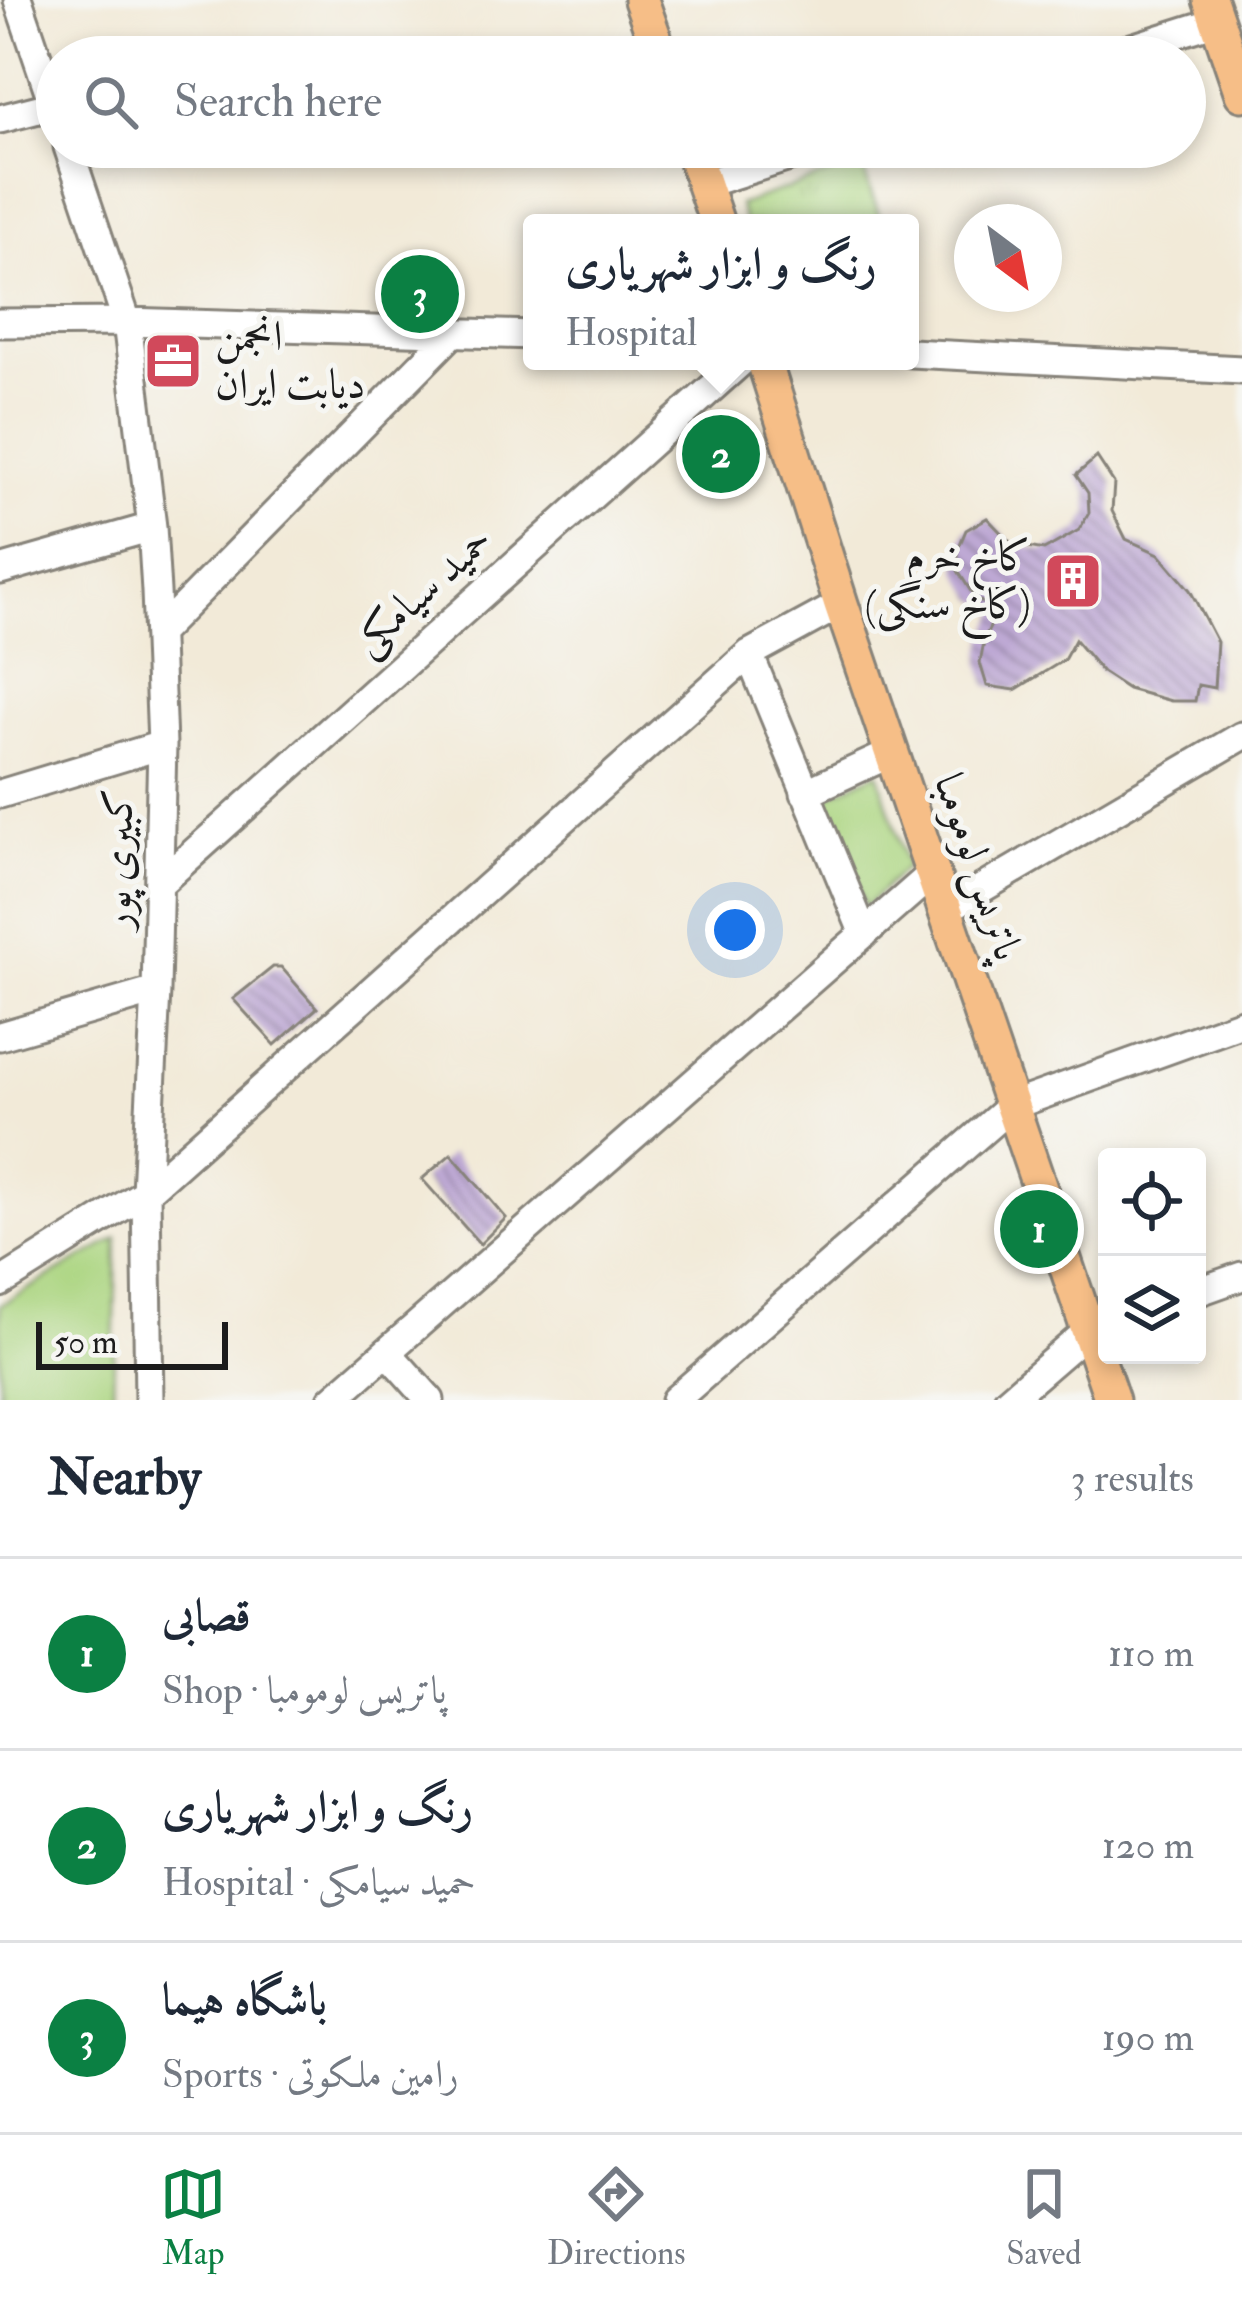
<!DOCTYPE html>
<meta charset="utf-8">
<style>
:root{--surface:#fff;--page:#f2f2f3;--text:#1f2937;--muted:#747a83;--line:#e0e1e3;--accent:#0b8043}
body{margin:0;font-family:"IM FELL Double Pica",Amiri,serif;background:var(--page);color:var(--text)}
.controls{position:absolute;right:36px;bottom:36px;display:grid;overflow:hidden;border-radius:12px;box-shadow:0 6px 18px #0003}
.controls button{width:108px;height:108px;display:grid;place-items:center;padding:0;border:0;border-bottom:3px solid var(--line);background:var(--surface);color:var(--text);font:60px sans-serif}
.compass{position:absolute;left:954px;top:204px;width:108px;height:108px;border-radius:50%;background:var(--surface);box-shadow:0 6px 18px #0003;rotate:148deg}
.scale{position:absolute;left:36px;bottom:30px;width:192px;box-sizing:border-box;padding-left:12px;border:6px solid #1c1c1c;border-top:0;font-size:33px;line-height:42px;white-space:nowrap;color:#1c1c1c;-webkit-text-stroke:9px #f6f6f2;paint-order:stroke}
.you{position:absolute;left:735px;top:930px;width:42px;height:42px;margin:-30px;border:9px solid #fff;border-radius:50%;background:#1a73e8;box-shadow:0 0 0 18px #1a73e833}
.badge{display:grid;place-items:center;width:78px;height:78px;border-radius:50%;background:var(--accent);color:#fff;font-size:39px;font-weight:700}
.pin{position:absolute;translate:-50% -50%;border:6px solid #fff;box-shadow:0 3px 12px #0006}
.popup{position:absolute;left:523px;top:214px;width:396px;height:156px;box-sizing:border-box;display:grid;place-content:center;border-radius:12px;background:var(--surface);filter:drop-shadow(0 3px 9px #0005);font-size:39px;white-space:nowrap;color:var(--muted)}
.popup b{font-size:45px;color:var(--text)}
.popup::after{content:'';position:absolute;left:50%;top:100%;margin-left:-24px;border:24px solid transparent;border-top-color:var(--surface)}
.list{margin:0;padding:0;list-style:none}
h2{display:flex;justify-content:space-between;align-items:center;height:156px;margin:0;padding:0 48px;font-size:51px}
h2 small{font-size:39px;font-weight:400;color:var(--muted)}
.list li{display:grid;grid-template-columns:78px 1fr auto;gap:36px;align-items:center;box-sizing:border-box;height:192px;padding:0 48px;border-top:3px solid var(--line)}
.list b{display:block;font-size:45px;white-space:nowrap}
.list p{margin:0;font-size:39px;white-space:nowrap;color:var(--muted)}
.list em{font-size:39px;font-style:normal;color:var(--muted)}
.icon{flex:none;width:66px;height:66px;fill:none;stroke:currentColor;stroke-width:2;stroke-linecap:round;stroke-linejoin:round}
.map{position:relative;flex:none;width:1242px;height:1400px;overflow:hidden}
.search{position:absolute;background:var(--surface);box-shadow:0 6px 18px #0003;left:36px;right:36px;top:36px;height:132px;display:flex;align-items:center;gap:30px;box-sizing:border-box;padding:0 42px;border-radius:66px;color:var(--muted);font-size:45px}
.sheet{height:732px;background:var(--surface)}
nav{display:flex;justify-content:space-around;align-items:center;box-sizing:border-box;height:168px;border-top:3px solid var(--line);background:var(--surface);font-size:33px;color:var(--muted)}
nav a{display:grid;justify-items:center;gap:6px}
nav .on{color:var(--accent)}
.map>svg:first-child{display:block}
.green{fill:#acd581;stroke:#64784e;stroke-width:3}
.park{fill:url(#park-tufts);stroke:#64784e;stroke-width:3}
.building{fill:url(#building-back-hatch)}
.lines{fill:none;stroke-linecap:round;stroke-linejoin:round}
.minor-casing{stroke:#87837a;stroke-width:33}
.major-casing{stroke:#87837a;stroke-width:39}
.minor{stroke:#fff;stroke-width:27}
.major{stroke:#f6be87;stroke-width:33}
.labels{text-anchor:middle;dominant-baseline:central;stroke-width:10;stroke-linejoin:round;paint-order:stroke}
.poi-label{font-size:42px;fill:#1c1c1c;stroke:#f6f6f2;text-anchor:start}
.street-label{font-size:42px;fill:#1c1c1c;stroke:#f6f6f2}
</style>
<div class="map">
<svg width="1242" height="1400" viewBox="0 0 1242 1400">
<defs>
<pattern id="park-tufts" width="24" height="20" patternUnits="userSpaceOnUse" patternTransform="scale(3)"><rect width="24" height="20" fill="#acd581"/><path d="M3 7l-1-3M5 7V3M7 7l1-3M15 17l-1-3M17 17v-4M19 17l1-3" fill="none" stroke="#93b66f"/></pattern>
<pattern id="building-back-hatch" width="6" height="6" patternUnits="userSpaceOnUse" patternTransform="scale(3)"><rect width="6" height="6" fill="#bea9d4"/><path d="M-1 5l2 2M0 0l6 6M5-1l2 2" fill="none" stroke="#9a89ab"/></pattern>
</defs>
<rect width="100%" height="100%" fill="#f6f6f2"/>
<filter id="ink" filterUnits="userSpaceOnUse"><feTurbulence type="fractalNoise" baseFrequency=".00833" numOctaves="2"/><feDisplacementMap in="SourceGraphic" scale="24" xChannelSelector="R" yChannelSelector="G"/><feConvolveMatrix kernelMatrix="1 2 1 2 8 2 1 2 1" color-interpolation-filters="sRGB"/></filter>
<filter id="wash" filterUnits="userSpaceOnUse"><feTurbulence type="fractalNoise" baseFrequency=".004" numOctaves="4" result="noise"/><feDisplacementMap in="SourceGraphic" scale="48" xChannelSelector="R" yChannelSelector="G"/><feGaussianBlur stdDeviation="2.7" result="paint"/><feColorMatrix in="noise" values="0 0 0 0 0 0 0 0 0 0 0 0 0 0 0 0 0 1.4 0 .05"/><feComposite in="paint" operator="in"/></filter>
<g filter="url(#wash)">
<rect width="100%" height="100%" fill="#f2ead8"/>
<!-- green -->
<path class="green" d="M878,772L907,866L865,907L825,798Z
M117,1238L113,1400H0V1305Z"/>
<!-- park -->
<path class="park" d="M861,163L882,223H745L739,205Z"/>
<g id="blocks">
<!-- building -->
<path class="building" d="M710,147H768L770,154L719,171Z
M1097,457L1114,483L1112,511L1126,539L1159,554L1190,590L1217,642L1214,688L1198,685L1195,701H1171L1128,689L1102,672L1075,640L1064,660L1015,690L987,686L980,663L985,637L998,611L975,598L958,571V549L966,530L987,518L1012,544L1044,550L1079,530L1089,513L1088,493L1076,475Z
M273,967H281L317,1008L275,1045L233,999Z
M451,1154L506,1218L480,1244L422,1179Z"/>
</g>
</g>
<g filter="url(#ink)">
<use href="#blocks" fill-opacity="0" stroke="#87837a" stroke-width="3"/>
<g class="lines">
<defs>
<path id="minor" d="M18,0L57,115
M1103,57L1217,21
M0,119L54,105
M68,147L127,322L152,527L156,591L162,745L156,991L146,1192L149,1400
M704,184L821,147
M0,323L127,322L532,335
M910,353L1242,370
M0,570L152,527
M159,632L455,331
M749,654L864,934
M805,793L892,753
M0,794L162,745
M160,883L742,361
M945,910L1242,736
M0,1036L156,991
M0,1283L146,1192L749,654L841,604
M1197,1292L1242,1276
M387,1352L430,1400
M332,1400L932,874
M675,1400L1011,1106L1242,1023
M1008,1400L1088,1331L1107,1324"/>
<path id="major" d="M641,0L661,57
M1210,0L1242,94
M691,147L717,223
M764,361L841,604L1112,1400"/>
</defs>
<!-- minor casing -->
<use href="#minor" class="minor-casing"/>
<!-- major casing -->
<use href="#major" class="major-casing"/>
<!-- minor -->
<use href="#minor" class="minor"/>
<!-- major -->
<use href="#major" class="major"/>
</g>
</g>
<!-- icons -->
<defs>
<symbol id="office-square" viewBox="-11 -11 22 22"><rect x="-9" y="-9" width="18" height="18" rx="4" fill="#d1495b" stroke="#f6f6f2"/><path d="M-6-3h4V-5.5h4V-3h4V5H-6ZM-1-4.5V-3h2v-1.5ZM-6 0V1H6V0Z" fill="#fff"/></symbol>
<symbol id="building-square" viewBox="-11 -11 22 22"><rect x="-9" y="-9" width="18" height="18" rx="4" fill="#d1495b" stroke="#f6f6f2"/><path d="M-4-6H4V6H1V3H-1V6H-4ZM-2.5-4.3h1.7v1.8h-1.7ZM.8-4.3h1.7v1.8H.8ZM-2.5-1h1.7V.8h-1.7ZM.8-1h1.7V.8H.8Z" fill="#fff"/></symbol>
</defs>
<g fill-rule="evenodd">
<use href="#office-square" x="140" y="328" width="66" height="66"/>
<use href="#building-square" x="1040" y="548" width="66" height="66"/>
</g>
<g class="labels">
<!-- poi labels -->
<g class="poi-label">
<text x="215" y="337">انجمن<tspan x="215" dy="48">دیابت ایران</tspan></text>
<text x="1031" y="557" text-anchor="end">کاخ خرم<tspan x="1031" dy="48">(کاخ سنگی)</tspan></text>
</g>
<!-- street labels -->
<g class="street-label">
<text transform="translate(423 591) rotate(-42)">حمید سیامکی</text>
<text transform="translate(118 859) rotate(-89)">کبیری پور</text>
<text transform="translate(978 867) rotate(71)">پاتریس لومومبا</text>
</g>
</g>
</svg>
<div class="controls">
<button><svg class="icon" aria-label="locate" viewBox="0 0 24 24"><circle cx="12" cy="12" r="6"/><path d="M12 2v4M12 18v4M2 12h4M18 12h4"/></svg></button>
<button><svg class="icon" aria-label="layers" viewBox="0 0 24 24"><path d="M12 4l9 5-9 5-9-5zM3 14l9 5 9-5"/></svg></button>
</div>
<svg class="compass" viewBox="-18 -18 36 36"><path d="M0-13l5 13h-10z" fill="#e53935"/><path d="M0 13l5-13h-10z" fill="#747a83"/></svg>
<div class="scale">50 m</div>
<div class="you"></div>
<div class="pin badge" style="left:1039px;top:1229px">1</div>
<div class="pin badge" style="left:721px;top:454px">2</div>
<div class="popup"><b>رنگ و ابزار شهریاری</b>Hospital</div>
<div class="pin badge" style="left:420px;top:294px">3</div>
<div class="search"><svg class="icon" aria-label="search" viewBox="0 0 24 24"><circle cx="10" cy="10" r="6"/><path d="M15 15l6 6"/></svg>Search here</div>
</div>
<section class="sheet">
<h2>Nearby<small>3 results</small></h2>
<ul class="list">
<li><span class="badge">1</span><div><b>قصابی</b><p>Shop · پاتریس لومومبا</p></div><em>110 m</em></li>
<li><span class="badge">2</span><div><b>رنگ و ابزار شهریاری</b><p>Hospital · حمید سیامکی</p></div><em>120 m</em></li>
<li><span class="badge">3</span><div><b>باشگاه هیما</b><p>Sports · رامین ملکوتی</p></div><em>190 m</em></li>
</ul>
</section>
<nav>
<a class="on"><svg class="icon" aria-label="map" viewBox="0 0 24 24"><path d="M3 6l6-2 6 2 6-2v14l-6 2-6-2-6 2zM9 4v14M15 6v14"/></svg>Map</a>
<a><svg class="icon" aria-label="directions" viewBox="0 0 24 24"><path d="M12 3l9 9-9 9-9-9zM9 14v-3h6M13 9l2 2-2 2"/></svg>Directions</a>
<a><svg class="icon" aria-label="saved" viewBox="0 0 24 24"><path d="M7 4h10v16l-5-4-5 4z"/></svg>Saved</a>
</nav>
